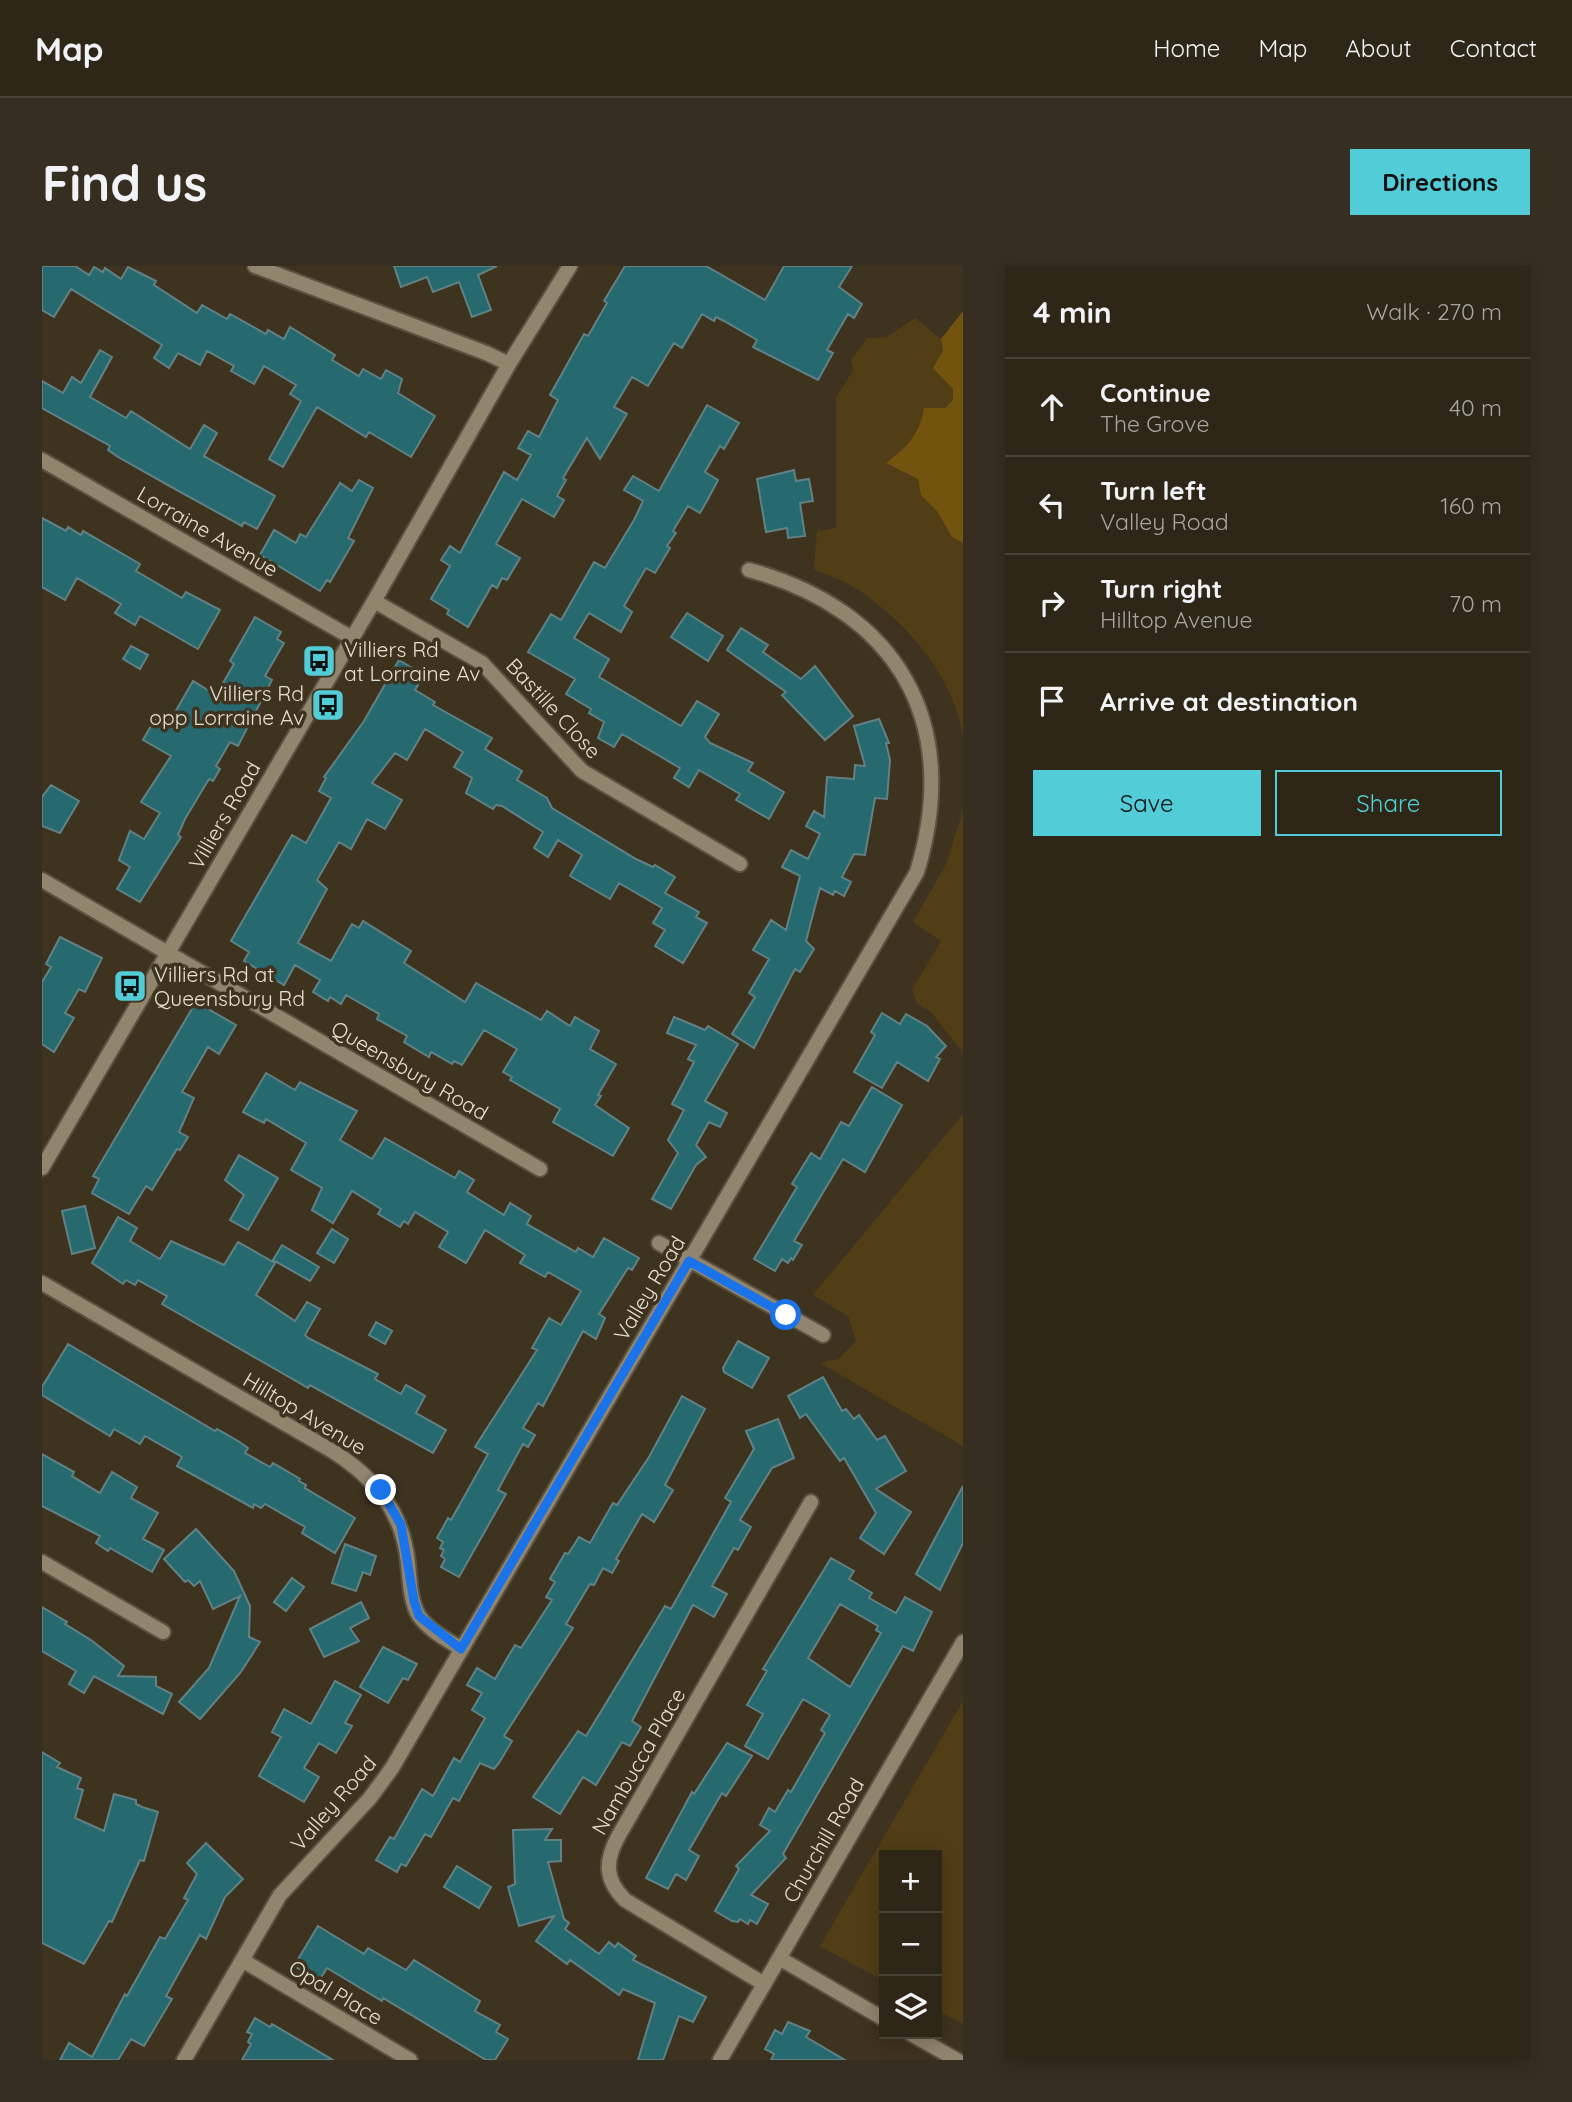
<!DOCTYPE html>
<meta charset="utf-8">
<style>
:root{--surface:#2e2617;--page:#362e20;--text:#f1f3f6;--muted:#a7a5a1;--line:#494336;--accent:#52ccd6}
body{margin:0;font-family:Quicksand,sans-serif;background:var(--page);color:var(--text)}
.controls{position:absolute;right:21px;bottom:21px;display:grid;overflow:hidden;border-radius:0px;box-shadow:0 4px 18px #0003}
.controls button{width:63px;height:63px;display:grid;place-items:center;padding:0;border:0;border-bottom:2px solid var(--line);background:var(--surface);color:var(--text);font:35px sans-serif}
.stop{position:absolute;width:21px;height:21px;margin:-16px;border:5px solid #1a73e8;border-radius:50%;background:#fff}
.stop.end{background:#1a73e8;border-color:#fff;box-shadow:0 2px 7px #0008}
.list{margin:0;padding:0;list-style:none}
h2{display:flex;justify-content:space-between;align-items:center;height:91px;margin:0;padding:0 28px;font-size:30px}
h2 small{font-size:23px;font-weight:400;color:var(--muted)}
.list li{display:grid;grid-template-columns:46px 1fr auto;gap:21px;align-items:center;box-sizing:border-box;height:98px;padding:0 28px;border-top:2px solid var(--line)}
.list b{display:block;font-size:26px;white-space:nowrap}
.list p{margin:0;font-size:23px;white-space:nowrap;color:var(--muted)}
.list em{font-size:23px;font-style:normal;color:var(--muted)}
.actions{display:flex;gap:14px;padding:21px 28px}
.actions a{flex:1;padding:16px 0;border:2px solid var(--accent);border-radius:0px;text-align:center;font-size:24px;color:var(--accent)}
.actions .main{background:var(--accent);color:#111}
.icon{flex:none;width:38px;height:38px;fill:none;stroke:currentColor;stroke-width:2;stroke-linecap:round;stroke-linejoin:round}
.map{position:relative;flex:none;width:921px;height:1794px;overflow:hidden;border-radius:0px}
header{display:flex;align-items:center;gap:42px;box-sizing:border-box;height:98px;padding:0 35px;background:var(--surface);border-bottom:2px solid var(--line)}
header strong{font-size:33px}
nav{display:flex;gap:38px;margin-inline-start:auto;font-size:24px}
.intro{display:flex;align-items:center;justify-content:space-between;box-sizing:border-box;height:168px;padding:0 42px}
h1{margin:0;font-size:49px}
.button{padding:18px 32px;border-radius:0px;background:var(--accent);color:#111;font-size:24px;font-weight:700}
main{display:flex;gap:42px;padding:0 42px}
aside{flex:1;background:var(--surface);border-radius:0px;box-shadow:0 4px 18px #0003}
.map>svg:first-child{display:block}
.green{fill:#513e16}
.water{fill:#73540f}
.building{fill:#266a6f;stroke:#618184;stroke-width:2;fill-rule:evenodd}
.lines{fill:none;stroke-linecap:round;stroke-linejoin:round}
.street-casing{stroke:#5b5140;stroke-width:18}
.street{stroke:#92856e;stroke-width:14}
.route{stroke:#1a73e8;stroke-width:9}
.labels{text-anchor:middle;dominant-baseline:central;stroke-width:7;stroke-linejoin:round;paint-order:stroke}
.street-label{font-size:21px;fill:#e5dfd2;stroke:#3e331f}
.poi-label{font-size:21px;fill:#e5dfd2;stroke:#3e331f;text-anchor:start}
</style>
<header>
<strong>Map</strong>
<nav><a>Home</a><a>Map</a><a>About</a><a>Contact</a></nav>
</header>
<div class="intro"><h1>Find us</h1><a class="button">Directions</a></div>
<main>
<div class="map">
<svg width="921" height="1794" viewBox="0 0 921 1794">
<rect width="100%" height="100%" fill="#3e331f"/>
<!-- green -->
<path class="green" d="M873,52L899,73L901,85L892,102L911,123V134L861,184L876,213L879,229L895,245L910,271L921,277V472C913,410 863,354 812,321C800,314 785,309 772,303L775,265L794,262V132L811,104L809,94L825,72L845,71Z
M921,545V787L889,746L875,738L870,724L899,675L871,656L904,598Z
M921,848V1180L778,1097L797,1093L814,1075L806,1050L771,1029Z
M921,1435V1758L895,1744V1589H842V1715L778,1680Z"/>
<!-- water -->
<path class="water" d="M921,45V277L910,271L895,245L879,229L876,213L844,197C865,181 878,168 882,142H903L911,134V123L891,102L901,85L899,73Z"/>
<!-- building -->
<path class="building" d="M0,0H33L47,9L52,1L61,6L63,2L79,13L86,1L114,15L112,19L155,47L160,39L185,53L188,48L224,68L226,64L242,73L248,61L293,89L290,94L317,110L321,103L339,113L344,104L360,113L356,127L393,150L369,191L327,166L324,171L275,141L241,201L227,193L259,135L248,128L254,119L222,100L212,118L189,105L192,100L165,85L158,99L136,87L127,102L112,92L120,79L29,23L12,51L0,44Z
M352,0H455L436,9L449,44L430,51L417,16L391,26L385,11L359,21Z
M583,0H664L723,34L742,0H810L797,21L820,38L812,52L806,48L785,84L791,87L776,114L711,81L715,74L682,55L674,51L672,55L660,48L640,82L632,77L606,120L590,111L572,141L585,148L558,193L545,172L521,212L524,214L515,230L522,234L512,251L480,233L454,278L478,292L465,314L460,312L455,322L450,319L426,361L405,348L407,344L389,333L408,300L399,294L408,280L418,287L462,206L475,214L489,189L476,182L486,165L497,171L516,134L508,129L542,68L546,70L565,37L562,35Z
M58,84L70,91L48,131L84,152L89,145L148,183L162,159L175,167L162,190L233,230L215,263L202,256L200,260L133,223L76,191L66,184L68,180L0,142V115L21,127L30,111L39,117Z
M665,139L697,157L682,183L678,180L663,206L676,214L666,233L658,247L646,240L631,265L634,267L625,280L628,282L613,307L604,302L582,340L590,346L579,366L547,347L532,372L567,393L557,411L639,460L655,435L677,448L663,471L668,477L711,497L706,505L742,526L727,553L694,534L698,528L657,504L647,521L632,512L638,502L580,468L572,481L556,472L562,456L547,447L549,443L524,428L533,413L486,386L509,348L519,354L552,296L563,302L592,254L601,235L582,224L591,210L617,225Z
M752,204L754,215L767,213L771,235L758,237L763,270L746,272L745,262L724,266L715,213Z
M317,214L331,222L306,272L312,275L288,316L285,314L278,325L218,289L232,264L254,277L258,268L264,271L298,217L310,225Z
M0,252L24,265L26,261L39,269L41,265L98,298L94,305L140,332L144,326L178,344L156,383L98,350L93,359L73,347L79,338L35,312L23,334L0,321Z
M645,347L681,370L666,395L629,371Z
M213,351L239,366L235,373L242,377L223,410L230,414L196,480L188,476L174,500L178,503L171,515L167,513L143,553L136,569L139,571L98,636L75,623L88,601L77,594L88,565L102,573L118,547L99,536L129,490L101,474L116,448L128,455L151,415L174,429L192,398L188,395Z
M699,362L726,379L721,386L759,413L773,400L811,450L783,474L740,429L744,426L685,384Z
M89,380L106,389L98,403L81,393Z
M357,394L382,409L373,424L393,436L391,439L450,472L443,483L480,505L475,514L505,532L510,542L594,593L611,601L613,599L633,611L623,627L657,646L654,651L665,657L641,697L613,680L623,664L611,657L620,642L577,617L568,633L528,610L540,589L516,574L506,591L492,582L501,566L460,540L454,539L451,543L424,527L430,512L412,501L421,486L383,463L365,494L353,487L330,517L360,534L343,563L325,553L309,583L297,576L275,614L285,623L256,677L289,695L310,658L317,662L321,655L369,685L362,697L423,736L434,717L499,754L505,745L528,760L533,751L557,765L548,783L574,798L556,829L559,830L553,839L587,862L571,890L511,856L518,843L468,814L470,811L461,806L475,783L442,764L420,799L412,795L410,798L389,786L387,791L362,776L365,770L335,753L337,748L304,729L299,738L288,731L286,735L271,726L278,714L253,699L242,719L202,695L207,686L189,675L250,569L264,577L289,532L277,525L284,512L282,511L322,455Z
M837,453L847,477H844L848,494L845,533L833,532L823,589L812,588L800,611L809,616L802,630L793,625L791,629L778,622L764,675L772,683L758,706L753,703L712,782L690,768L713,731L707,727L727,693L711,684L729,654L744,664L758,610L740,601L749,584L766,593L778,568L764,560L772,545L782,551L785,511L812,513L813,499L823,500L812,460Z
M9,519L37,535L18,567L0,560V531Z
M18,671L60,692L43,726L37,723L23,747L32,752L12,786L0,778V716L9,701L4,698Z
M154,736L194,759L177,788L166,781L140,826L152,832L137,866L146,871L138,884L135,883L110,924L104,920L87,948L50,927L57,913L51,910Z
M840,747L858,758L864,748L885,760L904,780L894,791L898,793L886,815L855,796L840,822L812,806L833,769L829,766Z
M632,751L663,764L666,760L696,778L663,835L685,847L678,861L667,856L654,879L664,891L654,899L629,943L610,933L636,887L626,874L642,844L630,838L652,796L646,793L654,779L625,767Z
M224,807L253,824L258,816L315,845L298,874L330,893L343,872L413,912L417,905L432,914L425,926L462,949L468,937L489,950L485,958L534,986L536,982L551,991L562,972L597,992L590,1004L586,1002L557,1048L563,1052L554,1073L541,1065L501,1140L496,1137L481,1162L493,1169L486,1181L481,1178L456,1224L464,1228L417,1311L399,1301L403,1293L399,1290L402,1284L398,1282L401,1276L395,1272L406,1252L409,1254L446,1188L433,1181L495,1084L490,1082L507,1052L519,1059L539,1025L506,1006L503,1011L478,997L483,989L443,964L424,997L397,981L406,966L373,946L366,958L362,955L358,961L336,948L339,943L310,925L291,957L270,944L280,922L249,904L264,877L224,853L222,857L201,846Z
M830,821L860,839L823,906L801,893L752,975L760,979L751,994L749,992L746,997L740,993L733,1005L712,993L755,921L750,918L769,887L778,893L799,856L807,860Z
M197,889L236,912L206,964L188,954L202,929L183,914Z
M43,940L53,982L30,988L20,945Z
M76,951L95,962L88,975L118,993L129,975L182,999L196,976L233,997L214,1029L253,1055L265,1036L278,1043L263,1069L266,1072L336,1108L333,1113L359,1128L364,1119L383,1130L374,1147L404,1164L391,1187L268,1119L266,1122L120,1038L125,1030L96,1014L93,1019L84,1014L81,1018L50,997Z
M290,963L306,973L292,997L275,987Z
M240,979L277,1001L268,1015L231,994Z
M334,1056L350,1065L343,1078L327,1069Z
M696,1075L727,1092L710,1122L682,1106L681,1102Z
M26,1078L173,1165L175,1163L196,1175L206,1182L203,1187L228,1201L231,1197L258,1213L257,1215L264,1219L263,1222L313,1252L293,1287L260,1267L263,1261L223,1238L219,1242L212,1238L211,1242L135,1200L140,1191L103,1170L98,1178L72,1163L68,1170L0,1129V1121Z
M781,1111L800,1145L804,1143L812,1153L817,1149L835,1174L843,1170L864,1205L834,1223L869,1246L842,1288L818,1272L834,1247L802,1192L798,1195L764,1148L758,1152L746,1130Z
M640,1130L663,1143L623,1219L631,1224L612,1256L600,1248L574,1293L577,1295L570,1307L561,1302L552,1319L548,1318L524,1358L531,1362L462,1470L470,1475L457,1497L452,1503L438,1497L417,1535L411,1532L389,1571L383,1568L364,1600L359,1598L355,1606L334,1594L348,1571L352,1573L380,1523L391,1530L412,1492L418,1496L443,1452L430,1444L440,1427L425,1419L435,1402L453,1413L473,1379L479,1382L510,1334L504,1331L513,1316L508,1313L523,1287L526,1288L537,1271L548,1277L571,1237L575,1239L607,1191Z
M736,1153L752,1192L730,1202L698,1254L709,1261L696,1284L692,1282L670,1320L685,1328L672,1351L651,1339L590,1455L599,1461L588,1480L580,1476L554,1519L541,1511L518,1548L491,1531L536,1465L544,1470L623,1340L629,1343L689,1236L683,1232L712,1183L704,1165Z
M0,1188L32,1206L30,1210L58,1227L70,1206L95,1221L89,1232L116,1247L101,1273L122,1284L110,1306L68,1282L66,1285L54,1277L58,1270L0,1240Z
M921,1220V1277L898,1324L874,1308Z
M154,1263L192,1305L208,1340L207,1371L218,1376L199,1406L158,1453L137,1436L167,1402L198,1330L171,1343L158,1315L152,1320L146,1314L143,1316L122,1293Z
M303,1278L334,1290L328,1309L321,1306L314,1325L290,1317Z
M789,1292L812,1305L807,1313L830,1327L827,1332L854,1347L863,1331L890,1346L871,1385L861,1380L741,1588L744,1592L709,1629L726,1638L715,1658L708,1654L706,1658L698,1653L696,1656L690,1655L673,1645L697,1603L694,1600L728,1565L718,1559L727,1542L733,1546L746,1524L749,1526L783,1467L779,1464L788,1449L761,1433L726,1493L703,1480L721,1448L705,1439L725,1405L721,1403ZM798,1338L836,1360L834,1364L839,1367L808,1421L766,1392Z
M250,1312L262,1321L244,1345L232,1336Z
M319,1336L327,1352L308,1362L317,1375L282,1391L268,1363Z
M0,1341L25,1356L23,1358L49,1374L82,1400L76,1410L114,1411V1420L130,1428L121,1448L52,1410L42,1427L27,1418L34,1405L0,1385Z
M341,1381L375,1398L366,1414L361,1412L346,1437L318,1421Z
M293,1415L319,1429L303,1457L310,1460L294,1487L277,1477L262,1502L277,1511L262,1536L217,1510L239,1471L230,1466L242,1443L269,1458Z
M685,1477L710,1490L684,1530L680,1527L647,1584L657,1590L644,1614L634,1608L626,1623L604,1612L650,1526L652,1528Z
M0,1486L18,1497L15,1501L39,1512L35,1522L41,1524L33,1552L62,1565L72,1528L94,1534V1538L100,1541L116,1546L102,1595L98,1594L70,1656L67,1655L42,1698L0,1677Z
M510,1563L503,1574H519V1595L506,1596L522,1653L527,1657L523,1663L557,1688L567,1676L573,1681L576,1677L594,1690L591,1694L664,1731L651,1756L637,1750L621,1794H596L613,1737L581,1723L577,1729L528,1694L525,1698L494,1675L512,1650L477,1660L466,1621L473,1618L471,1564Z
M164,1577L201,1613L183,1631L164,1673L158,1669L124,1730L130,1733L102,1780L89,1773L76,1794H18L27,1777L50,1791L83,1728L85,1730L118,1671L123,1673L146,1634L142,1632L155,1608L145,1597Z
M415,1600L449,1621L437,1642L402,1621Z
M276,1660L322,1688L326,1682L364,1704L372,1694L438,1735L433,1745L458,1759L454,1766L466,1773L453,1794H444L341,1732L340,1735L285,1702L277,1715L252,1700Z
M213,1752L228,1761L230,1758L291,1794H200L209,1778L206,1776L210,1768L205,1766Z
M746,1756L768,1765L764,1771L803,1794H729L732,1788L723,1783L733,1764L740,1768Z"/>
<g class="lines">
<defs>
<path id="street" d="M213,0L444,87L467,98
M0,194L310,372
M332,335L440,397L540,505L698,598
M0,614L498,903
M0,902L332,335L467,98L528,0
M617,977L781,1069
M0,1017L292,1186C334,1213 361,1247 366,1297C368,1315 368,1335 377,1350C387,1364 405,1374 420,1383
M0,1296L121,1366
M737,1692L842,1753
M200,1694L368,1794
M722,1718L583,1634C562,1613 563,1594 577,1569L769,1236
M869,1768L915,1794
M142,1794L238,1629L328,1532L350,1502L875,606C921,455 854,344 707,304
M678,1794L921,1376"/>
</defs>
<!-- street casing -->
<use href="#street" class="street-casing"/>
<!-- street -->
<use href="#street" class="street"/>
</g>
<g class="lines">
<!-- route -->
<path class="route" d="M339,1224L359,1259L372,1335L377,1350L419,1383L647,995L744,1049"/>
</g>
<!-- icons -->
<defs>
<symbol id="bus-square" viewBox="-11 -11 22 22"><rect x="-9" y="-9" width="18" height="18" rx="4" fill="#52ccd6" stroke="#3e331f"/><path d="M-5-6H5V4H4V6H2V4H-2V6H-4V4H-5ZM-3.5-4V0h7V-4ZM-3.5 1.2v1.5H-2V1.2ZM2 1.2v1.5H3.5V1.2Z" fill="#111"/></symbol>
</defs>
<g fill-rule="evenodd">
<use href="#bus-square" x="258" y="376" width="38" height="38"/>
<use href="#bus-square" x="267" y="420" width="38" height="38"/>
<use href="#bus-square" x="69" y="701" width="38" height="38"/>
</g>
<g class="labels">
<!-- street labels -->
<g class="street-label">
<text transform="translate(166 265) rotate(30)">Lorraine Avenue</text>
<text transform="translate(512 442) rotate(47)">Bastille Close</text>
<text transform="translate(182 549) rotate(-60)">Villiers Road</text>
<text transform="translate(368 804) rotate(30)">Queensbury Road</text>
<text transform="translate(607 1022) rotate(-59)">Valley Road</text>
<text transform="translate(263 1147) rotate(31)">Hilltop Avenue</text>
<text transform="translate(596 1495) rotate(-60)">Nambucca Place</text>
<text transform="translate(291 1537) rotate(-49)">Valley Road</text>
<text transform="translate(781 1574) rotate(-60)">Churchill Road</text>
<text transform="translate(294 1726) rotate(31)">Opal Place</text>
</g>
<!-- poi labels -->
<g class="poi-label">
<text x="302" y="383">Villiers Rd<tspan x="302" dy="24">at Lorraine Av</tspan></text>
<text x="262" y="427" text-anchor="end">Villiers Rd<tspan x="262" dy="24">opp Lorraine Av</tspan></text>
<text x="112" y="708">Villiers Rd at<tspan x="112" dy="24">Queensbury Rd</tspan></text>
</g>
</g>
</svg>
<div class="controls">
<button>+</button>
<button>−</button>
<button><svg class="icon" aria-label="layers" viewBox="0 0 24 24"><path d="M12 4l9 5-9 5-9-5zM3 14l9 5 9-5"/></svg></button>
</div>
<div class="stop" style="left:744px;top:1049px"></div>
<div class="stop end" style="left:339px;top:1224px"></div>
</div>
<aside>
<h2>4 min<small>Walk · 270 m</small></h2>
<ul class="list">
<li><svg class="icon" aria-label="ahead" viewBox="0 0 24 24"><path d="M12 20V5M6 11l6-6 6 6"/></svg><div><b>Continue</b><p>The Grove</p></div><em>40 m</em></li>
<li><svg class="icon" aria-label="left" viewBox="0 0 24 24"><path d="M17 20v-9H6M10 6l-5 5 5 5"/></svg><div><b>Turn left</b><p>Valley Road</p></div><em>160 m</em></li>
<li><svg class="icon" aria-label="right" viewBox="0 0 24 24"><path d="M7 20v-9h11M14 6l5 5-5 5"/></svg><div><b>Turn right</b><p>Hilltop Avenue</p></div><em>70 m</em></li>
<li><svg class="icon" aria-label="arrive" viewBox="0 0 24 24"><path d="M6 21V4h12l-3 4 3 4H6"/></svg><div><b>Arrive at destination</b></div></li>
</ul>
<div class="actions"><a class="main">Save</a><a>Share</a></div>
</aside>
</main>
